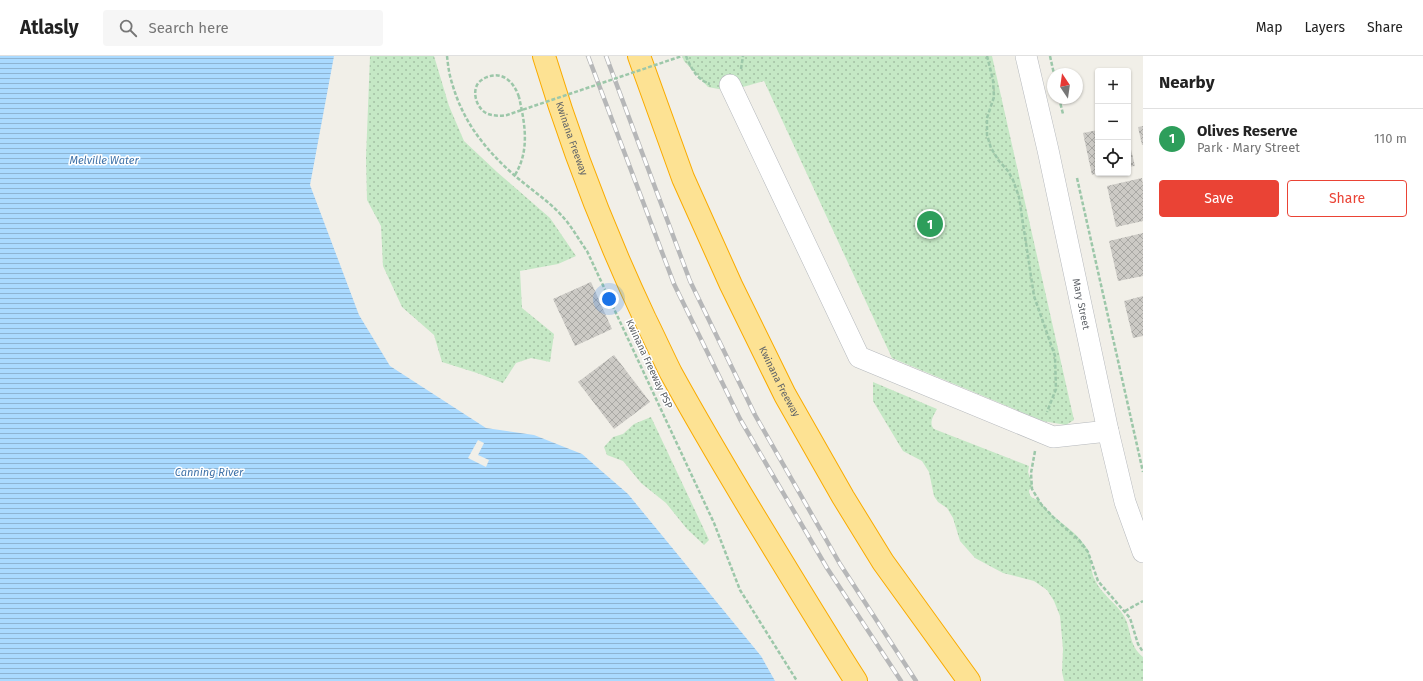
<!DOCTYPE html>
<meta charset="utf-8">
<style>
:root{--surface:#fff;--page:#f6f6f6;--text:#222;--muted:#767676;--line:#e0e0e0;--accent:#ea4335}
body{margin:0;font-family:"Fira Sans",sans-serif;background:var(--page);color:var(--text)}
.controls{position:absolute;right:12px;top:12px;display:grid;overflow:hidden;border-radius:4px;box-shadow:0 1px 3px #0004}
.controls button{width:36px;height:36px;display:grid;place-items:center;padding:0;border:0;border-bottom:1px solid var(--line);background:var(--surface);color:var(--text);font:20px sans-serif}
.compass{position:absolute;left:1047px;top:12px;width:36px;height:36px;border-radius:50%;background:var(--surface);box-shadow:0 1px 3px #0004;rotate:347deg}
.you{position:absolute;left:609px;top:243px;width:14px;height:14px;margin:-10px;border:3px solid #fff;border-radius:50%;background:#1a73e8;box-shadow:0 0 0 6px #1a73e833}
.badge{display:grid;place-items:center;width:26px;height:26px;border-radius:50%;background:var(--accent);color:#fff;font-size:13px;font-weight:700}
.pin{position:absolute;translate:-50% -50%;border:2px solid #fff;box-shadow:0 1px 4px #0006}
.list{margin:0;padding:0;list-style:none}
h2{display:flex;justify-content:space-between;align-items:center;height:52px;margin:0;padding:0 16px;font-size:17px}
h2 small{font-size:13px;font-weight:400;color:var(--muted)}
.list li{display:grid;grid-template-columns:26px 1fr auto;gap:12px;align-items:center;box-sizing:border-box;height:60px;padding:0 16px;border-top:1px solid var(--line)}
.list b{display:block;font-size:15px;white-space:nowrap}
.list p{margin:0;font-size:13px;white-space:nowrap;color:var(--muted)}
.list em{font-size:13px;font-style:normal;color:var(--muted)}
.actions{display:flex;gap:8px;padding:12px 16px}
.actions a{flex:1;padding:9px 0;border:1px solid var(--accent);border-radius:4px;text-align:center;font-size:14px;color:var(--accent)}
.actions .main{background:var(--accent);color:#fff}
.icon{flex:none;width:22px;height:22px;fill:none;stroke:currentColor;stroke-width:2;stroke-linecap:round;stroke-linejoin:round}
.map{position:relative;flex:none;width:1143px;height:625px;overflow:hidden}
header{display:flex;align-items:center;gap:24px;box-sizing:border-box;height:56px;padding:0 20px;background:var(--surface);border-bottom:1px solid var(--line)}
header strong{font-size:19px}
nav{display:flex;gap:22px;margin-inline-start:auto;font-size:14px}
.search{width:280px;height:36px;background:var(--page);display:flex;align-items:center;gap:10px;box-sizing:border-box;padding:0 14px;border-radius:4px;color:var(--muted);font-size:15px}
main{display:flex}
aside{flex:1;background:var(--surface)}
.map>svg:first-child{display:block}
.grass{fill:url(#grass-dots)}
.water{fill:url(#water-rules)}
.pier{fill:#f1efe8}
.building{fill:url(#building-cross-hatch)}
.lines{fill:none;stroke-linecap:round;stroke-linejoin:round}
.minor-casing{stroke:#b5b8bc;stroke-width:22}
.highway-casing{stroke:#f9ab00;stroke-width:24}
.path{stroke:#9cc7a9;stroke-width:2.5;stroke-dasharray:4 2;stroke-linecap:butt}
.minor{stroke:#fff;stroke-width:21}
.highway{stroke:#fde293;stroke-width:22}
.rail-casing{stroke:#b6b7b8;stroke-width:4.5}
.rail{stroke:#fff;stroke-width:3;stroke-dasharray:9;stroke-linecap:butt}
.path-bridge{stroke:#9cc7a9;stroke-width:2.5;stroke-dasharray:4 2;stroke-linecap:butt}
.labels{text-anchor:middle;dominant-baseline:central;stroke-width:3;stroke-linejoin:round;paint-order:stroke}
.street-label{font-size:10px;fill:#5f6368;stroke:#fff}
.water-label{font-size:11px;font-style:italic;fill:#4174aa;stroke:#fff}
</style>
<header>
<strong>Atlasly</strong>
<div class="search"><svg class="icon" aria-label="search" viewBox="0 0 24 24"><circle cx="10" cy="10" r="6"/><path d="M15 15l6 6"/></svg>Search here</div>
<nav><a>Map</a><a>Layers</a><a>Share</a></nav>
</header>
<main>
<div class="map">
<svg width="1143" height="625" viewBox="0 0 1143 625">
<defs>
<pattern id="grass-dots" width="8" height="8" patternUnits="userSpaceOnUse"><rect width="8" height="8" fill="#c5e8c5"/><path d="M2 2h.1M6 6h.1" fill="none" stroke="#a3c0a4" stroke-width="1.8" stroke-linecap="round"/></pattern>
<pattern id="water-rules" width="6" height="5" patternUnits="userSpaceOnUse"><rect width="6" height="5" fill="#aadaff"/><path d="M0 2.5h6" fill="none" stroke="#8eb4d2"/></pattern>
<pattern id="building-cross-hatch" width="8" height="8" patternUnits="userSpaceOnUse"><rect width="8" height="8" fill="#cccac5"/><path d="M0 0l8 8M0 8l8-8" fill="none" stroke="#a9a8a4"/></pattern>
</defs>
<rect width="100%" height="100%" fill="#f1efe8"/>
<!-- grass -->
<path class="grass" d="M370,0H434L449,50L464,85L497,116L550,162L576,200L558,208L520,215L522,252L554,278L550,306L531,302L516,307L503,327L477,317L442,306L434,279L402,251L383,210L381,170L367,144L366,102Z
M682,0H992L1074,364L1066,369L1043,365L892,302L764,25L729,35L708,31L684,5Z
M873,326L937,353C934,359 928,367 934,373L1029,410L1028,416L1033,431L1029,434C1029,441 1033,443 1039,444C1044,450 1049,457 1056,462C1065,470 1076,477 1083,487C1095,501 1088,510 1095,524C1101,538 1116,547 1124,560C1132,574 1128,589 1143,601V625H1064L1062,616L1063,593L1060,560L1054,545L1047,534L1034,525L1003,517L975,502L960,485L953,462L947,452L938,446L934,440L929,416L922,405L903,395L873,345Z
M651,361L709,484L704,489L687,473L666,447L641,427L623,405L607,399L604,391L613,381L623,378L634,368Z"/>
<!-- water -->
<path class="water" d="M0,0H334L310,129L359,259L390,310L486,372L534,379L582,398L628,438L761,600L775,625H0Z"/>
<!-- pier -->
<path class="pier" d="M478,384L484,387L478,399L489,404L486,411L468,402Z"/>
<!-- building -->
<path class="building" d="M1143,70V89H1142L1138,71Z
M1098,74V117L1092,119L1083,77Z
M1128,81L1135,110L1128,111Z
M1142,122L1143,129V165L1116,171L1107,130Z
M1143,177V220L1118,225L1109,185Z
M591,226L612,273L575,290L553,243Z
M1143,240V280L1133,282L1124,245Z
M614,299L650,346L614,373L578,326Z"/>
<g class="lines">
<defs>
<g id="minor">
<path id="s1" d="M1026,0L1048,94L1108,375L1125,446L1143,496"/>
<path d="M730,29L859,301L1053,381L1108,375"/>
</g>
<g id="highway">
<path id="s2" d="M544,0C571,90 605,178 645,263C654,281 662,299 671,317C698,366 727,415 756,463C789,517 822,572 856,625"/>
<path id="s3" d="M639,0L683,122L731,229L785,339L843,441L883,506L969,625"/>
</g>
</defs>
<!-- minor casing -->
<use href="#minor" class="minor-casing"/>
<!-- highway casing -->
<use href="#highway" class="highway-casing"/>
<!-- path -->
<path class="path" d="M447,0C448,9 449,18 452,27C463,66 485,93 514,119C530,133 549,145 563,161C572,171 579,184 587,195L714,467L740,534L797,625
M686,0C691,12 697,24 710,28
M987,0L993,24L994,41L987,62V79L991,92L999,105L1008,115L1013,124L1019,141L1034,240L1055,300L1056,333L1047,356
M1050,0L1054,18
M741,13L743,0
M1059,42L1063,58
M515,119C530,94 525,68 519,41
M1077,122L1143,416
M1035,395L1031,417L1032,433L1041,448L1054,462L1079,484L1088,496L1098,525L1130,562L1138,588L1143,596
M1125,555L1143,545"/>
<!-- minor -->
<use href="#minor" class="minor"/>
<!-- highway -->
<use href="#highway" class="highway"/>
<defs>
<path id="rail" d="M588,0L674,228L740,363L827,512L901,625
M606,0L690,225L755,359L840,508L916,625"/>
</defs>
<!-- rail casing -->
<use href="#rail" class="rail-casing"/>
<!-- rail -->
<use href="#rail" class="rail"/>
<!-- path-bridge -->
<path class="path-bridge" d="M519,41C514,26 503,15 487,21C483,23 479,25 477,29C472,39 478,54 488,58C494,60 501,60 507,59L682,0"/>
</g>
<g class="labels">
<!-- street labels -->
<g class="street-label">
<text stroke="none"><textPath href="#s2" startOffset="87">Kwinana Freeway</textPath></text>
<text stroke="none"><textPath href="#s1" startOffset="254">Mary Street</textPath></text>
<text transform="translate(649 308) rotate(65)">Kwinana Freeway PSP</text>
<text stroke="none"><textPath href="#s3" startOffset="355">Kwinana Freeway</textPath></text>
</g>
<!-- water labels -->
<g class="water-label">
<text x="104" y="104">Melville Water</text>
<text x="209" y="416">Canning River</text>
</g>
</g>
</svg>
<div class="controls">
<button>+</button>
<button>−</button>
<button><svg class="icon" aria-label="locate" viewBox="0 0 24 24"><circle cx="12" cy="12" r="6"/><path d="M12 2v4M12 18v4M2 12h4M18 12h4"/></svg></button>
</div>
<svg class="compass" viewBox="-18 -18 36 36"><path d="M0-13l5 13h-10z" fill="#e53935"/><path d="M0 13l5-13h-10z" fill="#767676"/></svg>
<div class="you"></div>
<div class="pin badge" style="left:930px;top:168px;background:#2e9e5b">1</div>
</div>
<aside>
<h2>Nearby<small></small></h2>
<ul class="list">
<li><span class="badge" style="background:#2e9e5b">1</span><div><b>Olives Reserve</b><p>Park · Mary Street</p></div><em>110 m</em></li>
</ul>
<div class="actions"><a class="main">Save</a><a>Share</a></div>
</aside>
</main>
